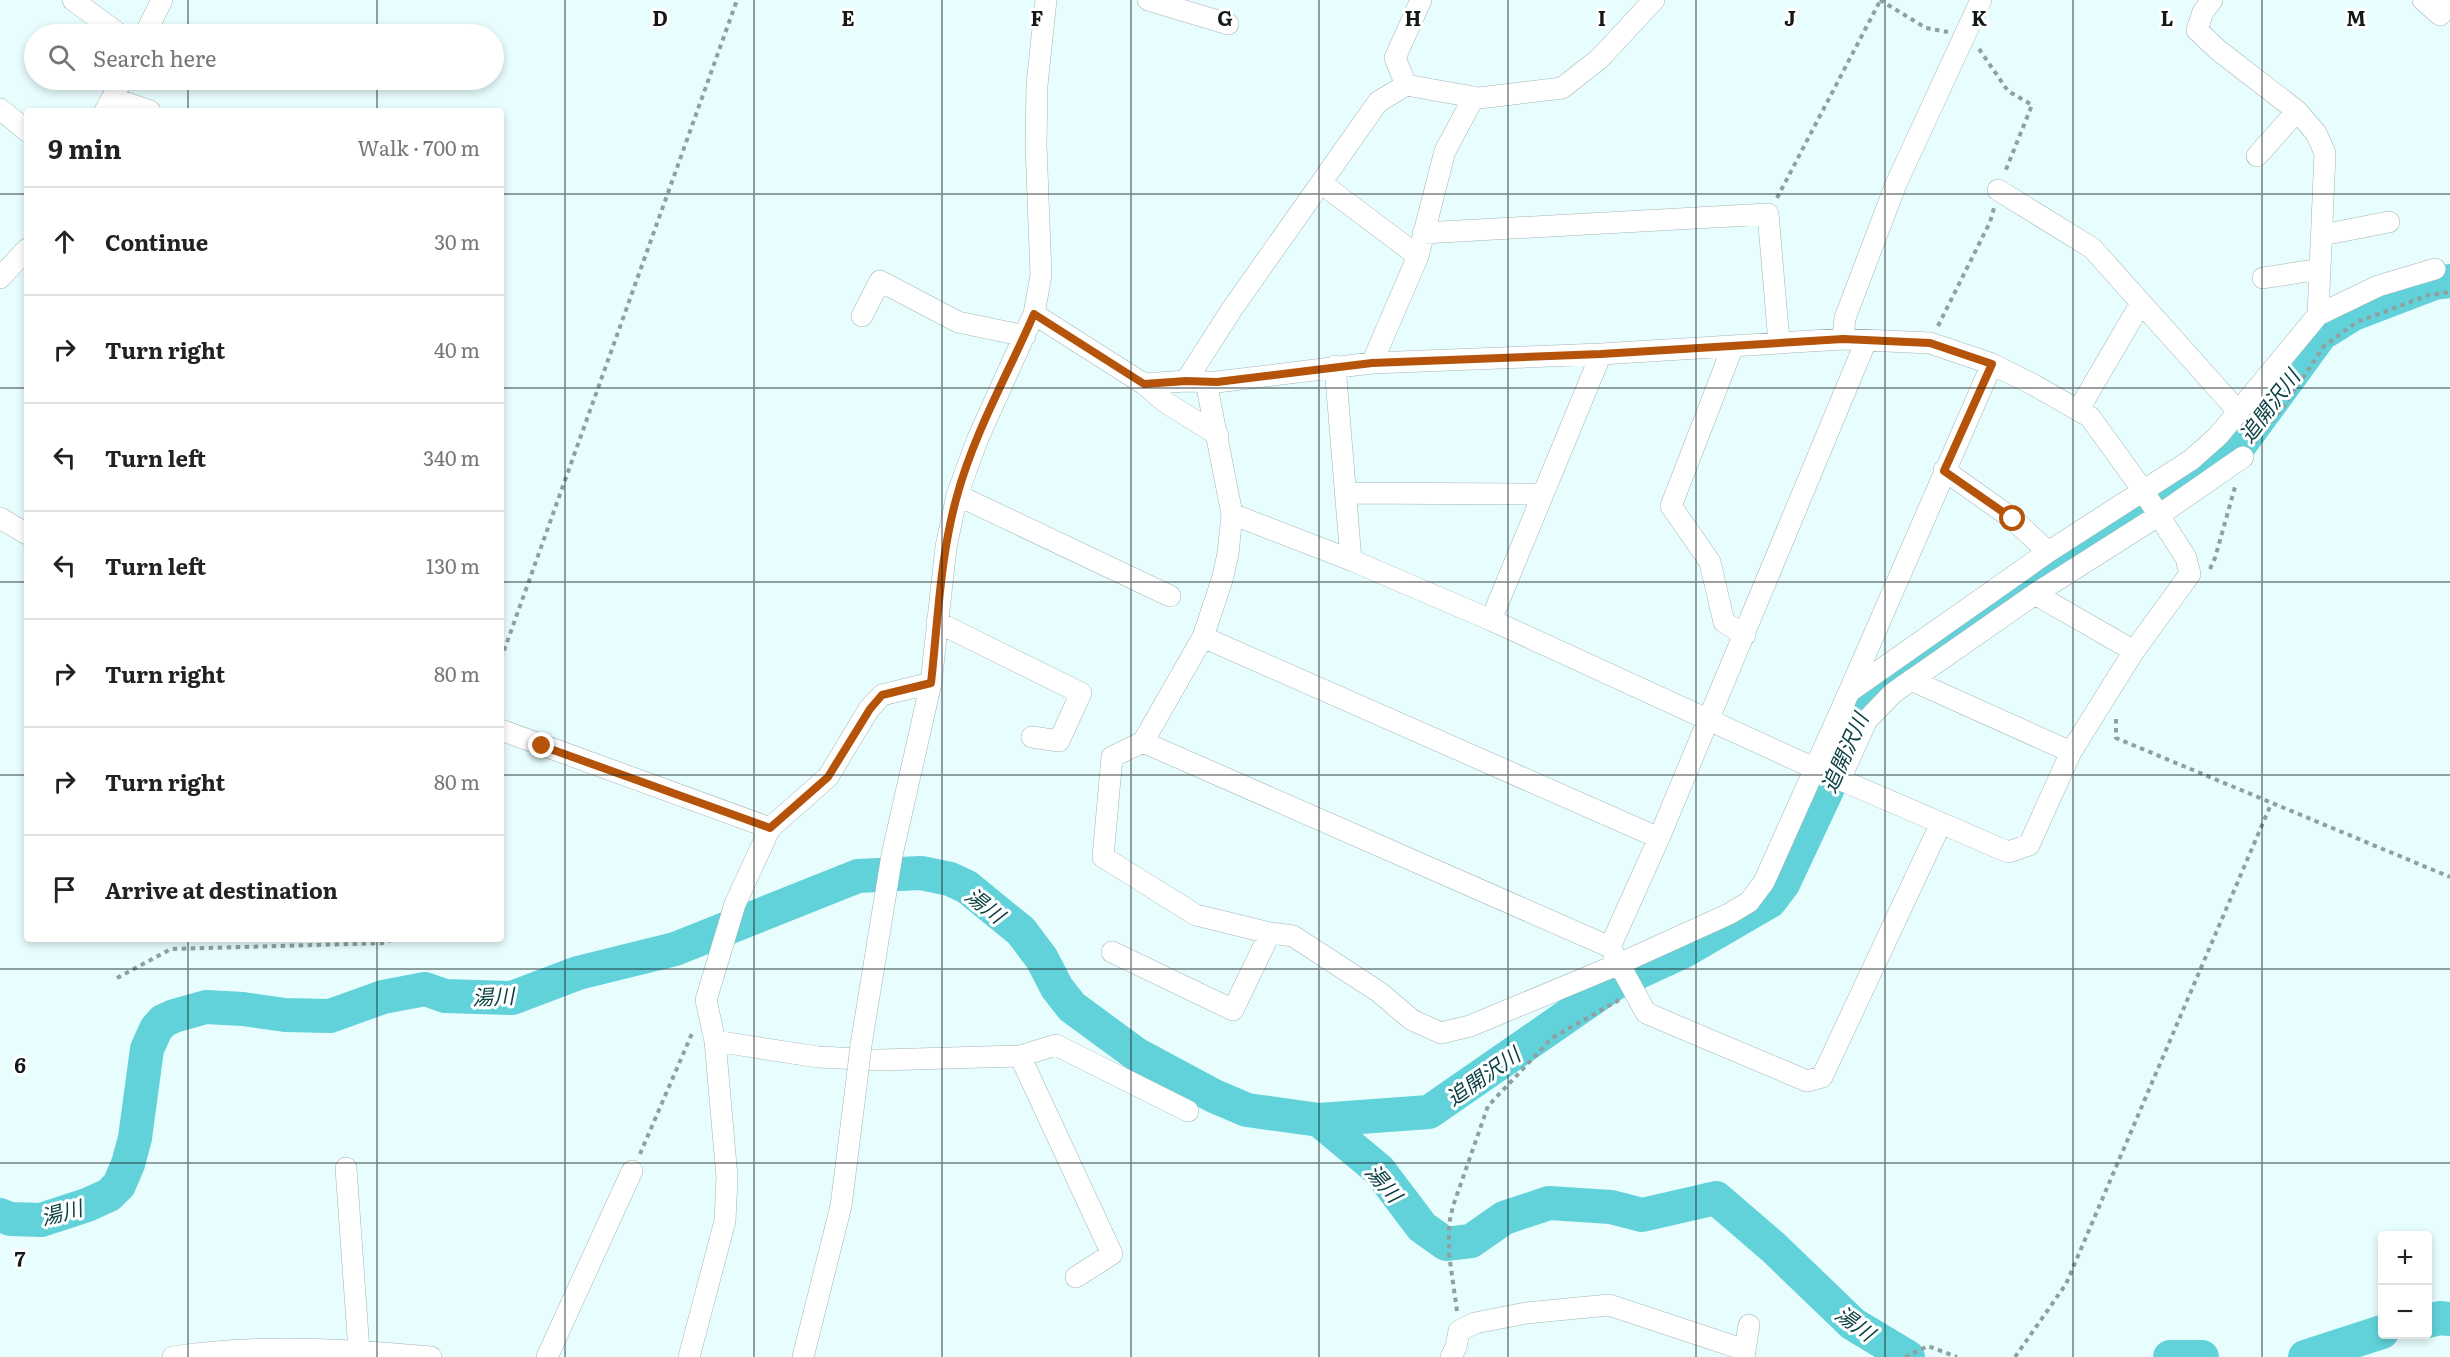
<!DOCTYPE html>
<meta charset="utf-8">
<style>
:root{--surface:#fff;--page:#f6f6f6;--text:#222;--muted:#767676;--line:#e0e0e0}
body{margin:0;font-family:Literata,"Noto Sans JP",serif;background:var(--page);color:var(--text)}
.controls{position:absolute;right:18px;bottom:18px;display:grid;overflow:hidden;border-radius:6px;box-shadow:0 3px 9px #0003}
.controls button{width:54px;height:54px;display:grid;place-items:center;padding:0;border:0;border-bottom:2px solid var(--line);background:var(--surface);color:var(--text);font:30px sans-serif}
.stop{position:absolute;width:18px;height:18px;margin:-14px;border:4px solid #b45309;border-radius:50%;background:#fff}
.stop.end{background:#b45309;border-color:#fff;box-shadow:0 2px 6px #0008}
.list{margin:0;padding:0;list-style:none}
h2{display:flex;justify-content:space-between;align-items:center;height:78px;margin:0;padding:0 24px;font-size:26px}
h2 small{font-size:20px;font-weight:400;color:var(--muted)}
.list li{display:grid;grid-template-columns:39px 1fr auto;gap:18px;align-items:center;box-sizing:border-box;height:108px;padding:0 24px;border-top:2px solid var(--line)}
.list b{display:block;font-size:22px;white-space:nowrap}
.list em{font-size:20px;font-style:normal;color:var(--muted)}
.icon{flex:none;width:33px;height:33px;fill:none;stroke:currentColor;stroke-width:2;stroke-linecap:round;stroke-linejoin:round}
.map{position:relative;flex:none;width:2450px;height:1357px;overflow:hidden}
.search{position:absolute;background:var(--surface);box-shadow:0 3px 9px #0003;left:24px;top:24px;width:480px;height:66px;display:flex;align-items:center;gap:15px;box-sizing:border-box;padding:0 21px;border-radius:33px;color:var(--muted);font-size:22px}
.panel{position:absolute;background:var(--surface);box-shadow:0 3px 9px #0003;left:24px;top:108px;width:480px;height:834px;border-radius:6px}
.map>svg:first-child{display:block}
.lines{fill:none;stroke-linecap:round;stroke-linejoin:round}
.river{stroke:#61d2d9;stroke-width:34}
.minor-casing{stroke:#a2b5b6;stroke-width:22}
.path{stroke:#90a0a0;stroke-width:4;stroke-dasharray:4.5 4.5;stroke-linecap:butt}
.minor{stroke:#fff;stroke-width:21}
.minor-bridge-casing{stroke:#a2b5b6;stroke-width:22;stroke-linecap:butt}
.minor-bridge{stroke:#fff;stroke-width:21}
.route{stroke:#b45309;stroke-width:8}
.grid{fill:none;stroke:#121919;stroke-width:1.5;stroke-opacity:0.55}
.labels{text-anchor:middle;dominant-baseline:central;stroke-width:6;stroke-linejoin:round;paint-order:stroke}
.water-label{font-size:21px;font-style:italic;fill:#0c4245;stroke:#fff}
.grid-label{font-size:20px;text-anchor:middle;font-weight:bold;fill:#121919;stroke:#fff;stroke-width:6;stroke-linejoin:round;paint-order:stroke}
</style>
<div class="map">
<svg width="2450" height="1357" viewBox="0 0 2450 1357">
<rect width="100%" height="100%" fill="#e8fdfe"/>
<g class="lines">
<!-- river -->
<path class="river" d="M1319,1120L1379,1170L1422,1227L1446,1244L1471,1241L1504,1218L1549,1203L1611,1207L1642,1215L1716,1198L1773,1247L1853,1324L1908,1357
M0,1215L10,1219L41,1220L87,1205L109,1195L119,1185L128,1164L135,1138L147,1049L156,1029L163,1021L174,1016L206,1007L243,1009L285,1015L330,1016L383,997L425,989L445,996L512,998L578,973L675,949L858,876L921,873L950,879L967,887L1021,931L1042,959L1057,988L1072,1007L1136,1054L1214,1096L1247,1110L1319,1120L1429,1112L1615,983L1684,951L1770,901L1783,884L1835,773L1851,727L1870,697L1896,675L2160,499L2209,468L2242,442L2321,334L2353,314L2434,283L2450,281
M2428,1321L2440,1318L2450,1319
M2170,1357H2202
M2305,1357L2382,1332"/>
<defs>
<path id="minor" d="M73,0L119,34
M1148,0L1228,24
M2423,0L2440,15L2450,2
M145,34L162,0
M1406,85L1395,58L1421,0
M112,98L150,111
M0,109L27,131
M105,111L122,80
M2257,156L2297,111
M1321,183L1418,256
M1998,190L2092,248L2237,410
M1423,233L1768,214L1779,342
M2322,235L2389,222
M0,278L27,249
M2263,278L2320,269
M1034,314L1144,384L1165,402L1218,435
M2318,315L2378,286L2435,269
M862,316L880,281L958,322L1025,336
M1843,339L1845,318L1896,184L1981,0
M1866,341L1659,838L1610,947L1646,1013L1807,1081L1822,1077L1941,823
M1733,346L1671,506L1710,562L1724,622L1745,635
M1372,363L1418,256L1445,151L1474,97
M1335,366L1351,560
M1186,381L1232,309L1378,102L1406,85L1479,98L1562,88L1599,59L1654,0
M1206,382L1232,514L1228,554L1222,580L1203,637L1143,742L1112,757L1103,857L1196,915L1270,933L1293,936L1379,992L1412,1020L1441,1033L1470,1026L1619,964L1729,914L1749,902L1764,882L1849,692L1992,364
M1144,384L1186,381L1217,382L1372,363L1601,354L1843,339L1930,343L1992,364L2034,385L2090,417L2142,489L2186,558L2190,574L2134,651L2071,752L2029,845L2008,852L1818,770L1491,620L1351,560L1232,514
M2079,409L2141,303
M1944,470L2013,519L2048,552
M1345,493L1543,494
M957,495L1170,596
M0,518L27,534
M2035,594L2134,651
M1491,620L1601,354
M937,622L1081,693L1059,741L1032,737
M1203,637L1659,838
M1911,680L2071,752
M1849,692L2048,552L2191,460L2218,436L2318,315L2325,153L2316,133L2297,111L2218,50L2197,30L2203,12L2212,0
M501,730L770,828
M1143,742L1610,947
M1840,779L1867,720L1893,693L2035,594L2158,516L2243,457
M1112,952L1233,1010L1270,933
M715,1041L818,1057L880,1060L1020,1056L1056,1045L1188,1111
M861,1045L892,855L931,683L946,547L957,495L978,438L1034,314L1041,275L1036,145L1037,85L1046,0
M1020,1056L1112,1254L1076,1277
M346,1168L359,1351
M173,1357C258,1344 346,1349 431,1357
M547,1357L632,1171
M689,1357L725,1221L727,1177L715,1041L706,1000L735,904L770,828L828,777L869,709L882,695L931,683
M803,1357L841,1206L856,1087
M1451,1357L1456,1347L1459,1331L1475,1323L1526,1313L1609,1305L1745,1350
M1744,1357L1749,1325"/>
</defs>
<!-- minor casing -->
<use href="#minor" class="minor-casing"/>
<!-- path -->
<path class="path" d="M1880,0L1926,28L1948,32
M1979,49L2008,91L2032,105L2005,172
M1777,198L1880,1
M1938,326L1990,222L1994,208
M2254,443L2284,406L2324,346L2357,322L2429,295L2450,292
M2210,569L2215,558L2235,487
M501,659L737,0
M2116,719V738L2450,877
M117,978L171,949L388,943L390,939
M640,1154L693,1031
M1457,1311L1449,1254V1224L1453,1206L1488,1106L1552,1038L1619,1000
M1905,1357L1928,1346L1957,1357
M2015,1357L2066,1284L2271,804"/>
<!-- minor -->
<use href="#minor" class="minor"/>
<defs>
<path id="minor-bridge" d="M856,1087L861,1045"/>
</defs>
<!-- minor-bridge casing -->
<use href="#minor-bridge" class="minor-bridge-casing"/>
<!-- minor-bridge -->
<use href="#minor-bridge" class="minor-bridge"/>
</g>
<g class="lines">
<!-- route -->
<path class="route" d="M542,746L770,828L828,777L870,709L882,695L931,683C938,621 940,556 957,496C974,433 1008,374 1034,314L1144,384L1186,381L1217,382L1372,363L1601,354L1843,339L1930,343L1992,364L1944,471L2013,519"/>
</g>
<!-- grid -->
<path class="grid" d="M188,0V34M377,0V34M565,0V1357M754,0V1357M942,0V1357M1131,0V1357M1319,0V1357M1508,0V1357M1696,0V1357M1885,0V1357M2073,0V1357M2262,0V1357M188,80V111M377,80V111M0,194H27M501,194H2450M0,388H27M501,388H2450M0,582H27M501,582H2450M0,775H27M501,775H2450M188,939V1357M377,939V1357M0,969H2450M0,1163H2450"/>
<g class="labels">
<!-- water labels -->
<g class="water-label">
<text transform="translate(2268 405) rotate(-53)">追開沢川</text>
<text transform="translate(1843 752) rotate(-66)">追開沢川</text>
<text transform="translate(986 904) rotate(38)">湯川</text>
<text transform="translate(493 995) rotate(-3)">湯川</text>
<text transform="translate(1482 1075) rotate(-35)">追開沢川</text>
<text transform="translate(1385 1182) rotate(49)">湯川</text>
<text transform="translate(61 1211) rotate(-15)">湯川</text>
<text transform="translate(1856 1322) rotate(36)">湯川</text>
</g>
</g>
<g class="grid-label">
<text x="660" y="26">D</text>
<text x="848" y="26">E</text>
<text x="1037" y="26">F</text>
<text x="1225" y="26">G</text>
<text x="1413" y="26">H</text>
<text x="1602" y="26">I</text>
<text x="1790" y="26">J</text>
<text x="1979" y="26">K</text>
<text x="2167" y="26">L</text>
<text x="2356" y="26">M</text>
<text x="20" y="1073">6</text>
<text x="20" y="1267">7</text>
</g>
</svg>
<div class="controls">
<button>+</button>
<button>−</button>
</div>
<div class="stop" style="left:2013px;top:519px"></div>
<div class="stop end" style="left:542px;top:746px"></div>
<div class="search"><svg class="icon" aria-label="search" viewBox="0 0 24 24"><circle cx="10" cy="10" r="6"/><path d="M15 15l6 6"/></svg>Search here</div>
<section class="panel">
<h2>9 min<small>Walk · 700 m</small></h2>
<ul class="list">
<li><svg class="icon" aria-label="ahead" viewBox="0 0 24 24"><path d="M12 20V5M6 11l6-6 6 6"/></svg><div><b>Continue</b></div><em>30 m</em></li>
<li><svg class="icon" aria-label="right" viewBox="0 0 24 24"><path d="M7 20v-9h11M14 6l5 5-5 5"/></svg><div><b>Turn right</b></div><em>40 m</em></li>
<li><svg class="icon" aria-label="left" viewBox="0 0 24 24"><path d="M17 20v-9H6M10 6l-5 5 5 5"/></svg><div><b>Turn left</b></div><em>340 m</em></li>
<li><svg class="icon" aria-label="left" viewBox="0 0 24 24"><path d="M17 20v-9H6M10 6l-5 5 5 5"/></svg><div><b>Turn left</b></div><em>130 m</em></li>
<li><svg class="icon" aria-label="right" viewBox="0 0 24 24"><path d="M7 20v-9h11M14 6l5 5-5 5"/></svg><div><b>Turn right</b></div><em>80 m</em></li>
<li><svg class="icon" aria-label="right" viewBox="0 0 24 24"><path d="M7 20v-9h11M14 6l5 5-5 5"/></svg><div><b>Turn right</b></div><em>80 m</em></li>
<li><svg class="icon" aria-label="arrive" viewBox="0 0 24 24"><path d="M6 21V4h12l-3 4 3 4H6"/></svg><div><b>Arrive at destination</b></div></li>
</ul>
</section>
</div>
